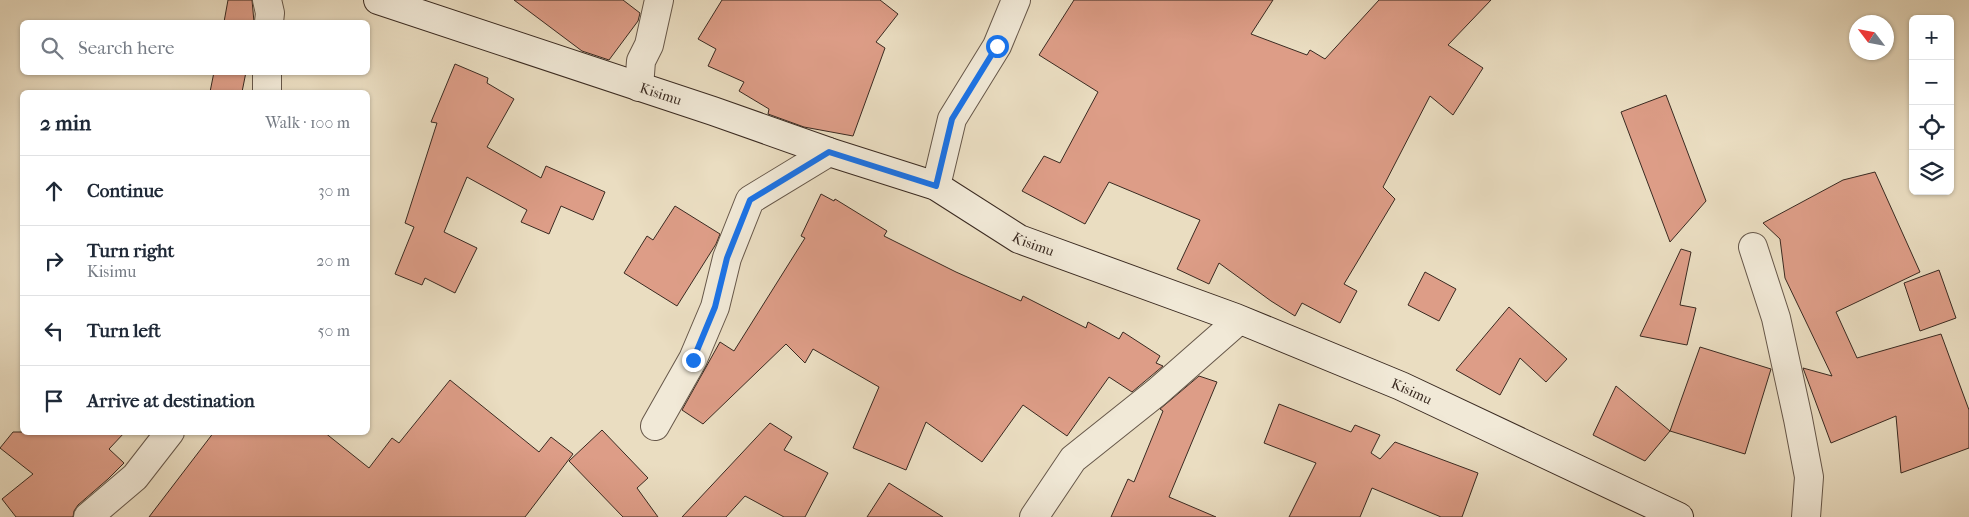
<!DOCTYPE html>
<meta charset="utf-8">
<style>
:root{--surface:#fff;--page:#f2f2f3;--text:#1f2937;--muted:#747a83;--line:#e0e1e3}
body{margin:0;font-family:"IM FELL French Canon",serif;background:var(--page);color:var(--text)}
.controls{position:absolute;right:15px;top:15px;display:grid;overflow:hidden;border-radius:8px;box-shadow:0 1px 4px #0004}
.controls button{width:45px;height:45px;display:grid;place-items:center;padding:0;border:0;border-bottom:1px solid var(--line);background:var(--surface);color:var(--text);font:25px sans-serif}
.compass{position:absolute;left:1849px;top:15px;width:45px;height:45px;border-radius:50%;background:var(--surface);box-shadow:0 1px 4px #0004;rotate:302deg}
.stop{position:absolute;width:15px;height:15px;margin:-11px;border:4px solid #1a73e8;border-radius:50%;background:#fff}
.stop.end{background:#1a73e8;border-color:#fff;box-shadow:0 1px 5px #0008}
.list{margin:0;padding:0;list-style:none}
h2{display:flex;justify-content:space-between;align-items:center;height:65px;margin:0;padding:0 20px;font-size:21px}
h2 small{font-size:16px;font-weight:400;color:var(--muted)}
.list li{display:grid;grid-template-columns:32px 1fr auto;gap:15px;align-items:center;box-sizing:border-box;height:70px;padding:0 20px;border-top:1px solid var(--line)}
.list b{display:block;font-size:19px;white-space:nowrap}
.list p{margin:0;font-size:16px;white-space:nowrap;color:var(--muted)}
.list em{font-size:16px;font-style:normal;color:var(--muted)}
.icon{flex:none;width:28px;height:28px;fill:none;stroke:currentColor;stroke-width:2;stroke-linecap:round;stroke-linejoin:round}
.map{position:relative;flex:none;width:1969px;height:517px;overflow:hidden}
.search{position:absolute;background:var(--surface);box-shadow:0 1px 4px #0004;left:20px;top:20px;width:350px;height:55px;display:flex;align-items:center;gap:12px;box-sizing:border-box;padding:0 18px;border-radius:8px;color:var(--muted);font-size:19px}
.panel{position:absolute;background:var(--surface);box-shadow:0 1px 4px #0004;left:20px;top:90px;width:350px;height:345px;border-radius:8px}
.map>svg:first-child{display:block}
.building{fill:#dd9d87;stroke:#3a2a21}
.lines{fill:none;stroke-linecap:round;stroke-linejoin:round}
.street-casing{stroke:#665749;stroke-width:30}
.secondary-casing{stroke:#3a2a21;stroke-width:30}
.street{stroke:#f1e9d7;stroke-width:28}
.secondary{stroke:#f1e9d7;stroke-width:28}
.route{stroke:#1a73e8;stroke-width:6}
.labels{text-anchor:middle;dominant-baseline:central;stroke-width:5;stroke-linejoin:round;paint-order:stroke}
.street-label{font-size:14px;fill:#3a2a21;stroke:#f1e9d7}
</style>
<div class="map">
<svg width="1969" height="517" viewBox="0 0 1969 517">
<rect width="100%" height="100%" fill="#eaddc1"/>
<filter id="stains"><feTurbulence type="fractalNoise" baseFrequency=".004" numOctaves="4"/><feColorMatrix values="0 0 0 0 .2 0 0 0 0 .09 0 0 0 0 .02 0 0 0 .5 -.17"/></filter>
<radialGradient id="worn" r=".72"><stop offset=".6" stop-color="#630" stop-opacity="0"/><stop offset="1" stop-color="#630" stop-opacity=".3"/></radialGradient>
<!-- building -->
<path class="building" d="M228,0H252L254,22H224Z
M514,0H623L640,13L638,21L609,60L582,51Z
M722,0H880L898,14L876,42L885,48L853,136L804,127L768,114L769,109L739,91L744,82L708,66L716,49L698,39Z
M1074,0H1273L1251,34L1307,55L1310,50L1325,59L1379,0H1491L1448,45L1483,68L1453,115L1430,96L1383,187L1395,199L1344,284L1357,291L1340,323L1302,303L1295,316L1271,301L1219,263L1209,284L1177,269L1200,220L1109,182L1085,224L1022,191L1044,156L1060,163L1098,92L1039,55Z
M455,64L488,78L487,83L514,99L487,147L541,178L546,166L605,192L593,220L561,206L549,234L521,222L527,210L467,177L444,232L477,248L455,293L425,278L422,285L395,274L414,227L405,223L437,123L431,122Z
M214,72H246L242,92H210Z
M1666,95L1706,201L1670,242L1621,112Z
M1875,172L1920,272L1836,312L1857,358L1941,334L1969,410V448L1901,473L1896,416L1831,443L1803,368L1832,376L1785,278L1780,239L1763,223L1843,180Z
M821,194L834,201L835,199L887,231L884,236L956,272L1021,301L1023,296L1086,328L1088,322L1119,339L1123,332L1160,356L1156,363L1163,366L1132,392L1109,377L1067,436L1023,405L982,462L926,422L906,470L853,448L879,387L813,349L805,363L786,344L703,424L682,410L720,342L734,351L805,238L801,236Z
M675,206L720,234L716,244L677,306L624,273L647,236L653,240Z
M1681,249L1691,252L1680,305L1696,308L1687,345L1640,336Z
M1939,270L1956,318L1920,331L1904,283Z
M1425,272L1456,289L1439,321L1408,305Z
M1509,307L1567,359L1546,382L1520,358L1500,395L1456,370Z
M1700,347L1771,369L1745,454L1670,431Z
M1199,376L1217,382L1169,497L1216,517H1111L1128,479L1134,482L1163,411L1160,409Z
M450,380L539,452L551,437L573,454L525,517H149L214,432H324L369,468L392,438L399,443Z
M1616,386L1670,431L1645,461L1593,435Z
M1279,404L1351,432L1355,425L1380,435L1371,453L1380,459L1395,442L1478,473L1462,517H1441L1372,488L1360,517H1289L1316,463L1264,443Z
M770,423L792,437L784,450L828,473L805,517H784L745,496L726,517H682Z
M602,430L648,478L637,488L658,517H623L569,461Z
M13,432H125L109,449L124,463L108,479L78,505L74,511L73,517H16L2,499L33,474L0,448Z
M889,483L943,517H867Z"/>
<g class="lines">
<defs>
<path id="street" d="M267,0L270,13L269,22
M267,72V92
M639,87L641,61L649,45L659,0
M936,186L952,119L997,46L1016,0
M1753,247L1776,318L1798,419L1809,477L1806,517
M655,426L693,359L715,307L727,258L750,200L829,152
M88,517L135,477L170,432
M1034,517L1073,459L1157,392L1239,320"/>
<g id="secondary">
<path id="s1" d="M378,0L713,111L829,152L936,186L1019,239L1236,318L1401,386L1679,517"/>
</g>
</defs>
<!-- street casing -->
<use href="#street" class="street-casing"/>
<!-- secondary casing -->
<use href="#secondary" class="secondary-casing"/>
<!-- street -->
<use href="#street" class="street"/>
<!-- secondary -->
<use href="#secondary" class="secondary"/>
</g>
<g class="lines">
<!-- route -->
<path class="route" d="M693,360L715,307L727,258L750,200L829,152L936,186L952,119L997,46"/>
</g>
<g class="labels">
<!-- street labels -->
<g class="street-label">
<text stroke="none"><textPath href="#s1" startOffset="298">Kisimu</textPath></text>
<text stroke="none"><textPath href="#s1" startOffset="702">Kisimu</textPath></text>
<text stroke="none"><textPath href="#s1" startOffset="1108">Kisimu</textPath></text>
</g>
</g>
<rect width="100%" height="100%" filter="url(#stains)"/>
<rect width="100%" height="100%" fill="url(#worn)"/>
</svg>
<div class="controls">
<button>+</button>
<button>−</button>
<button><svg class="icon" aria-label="locate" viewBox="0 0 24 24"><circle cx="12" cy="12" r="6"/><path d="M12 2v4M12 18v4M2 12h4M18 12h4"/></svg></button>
<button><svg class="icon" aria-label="layers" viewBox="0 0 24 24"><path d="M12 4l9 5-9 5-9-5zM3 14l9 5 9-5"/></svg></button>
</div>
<svg class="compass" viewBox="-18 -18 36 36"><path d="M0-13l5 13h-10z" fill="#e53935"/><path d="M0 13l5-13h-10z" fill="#747a83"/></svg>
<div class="stop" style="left:997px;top:46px"></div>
<div class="stop end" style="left:693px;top:360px"></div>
<div class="search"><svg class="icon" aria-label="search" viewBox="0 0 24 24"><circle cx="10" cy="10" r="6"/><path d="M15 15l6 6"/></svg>Search here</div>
<section class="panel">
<h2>2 min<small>Walk · 100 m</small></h2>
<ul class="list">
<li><svg class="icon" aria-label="ahead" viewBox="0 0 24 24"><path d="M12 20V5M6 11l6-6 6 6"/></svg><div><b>Continue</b></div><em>30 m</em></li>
<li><svg class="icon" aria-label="right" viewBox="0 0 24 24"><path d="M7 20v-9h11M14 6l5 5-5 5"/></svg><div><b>Turn right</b><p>Kisimu</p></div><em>20 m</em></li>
<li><svg class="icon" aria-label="left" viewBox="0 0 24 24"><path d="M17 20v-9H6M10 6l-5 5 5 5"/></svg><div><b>Turn left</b></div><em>50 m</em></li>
<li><svg class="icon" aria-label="arrive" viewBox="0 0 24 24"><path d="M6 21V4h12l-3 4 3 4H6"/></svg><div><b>Arrive at destination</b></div></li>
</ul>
</section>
</div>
